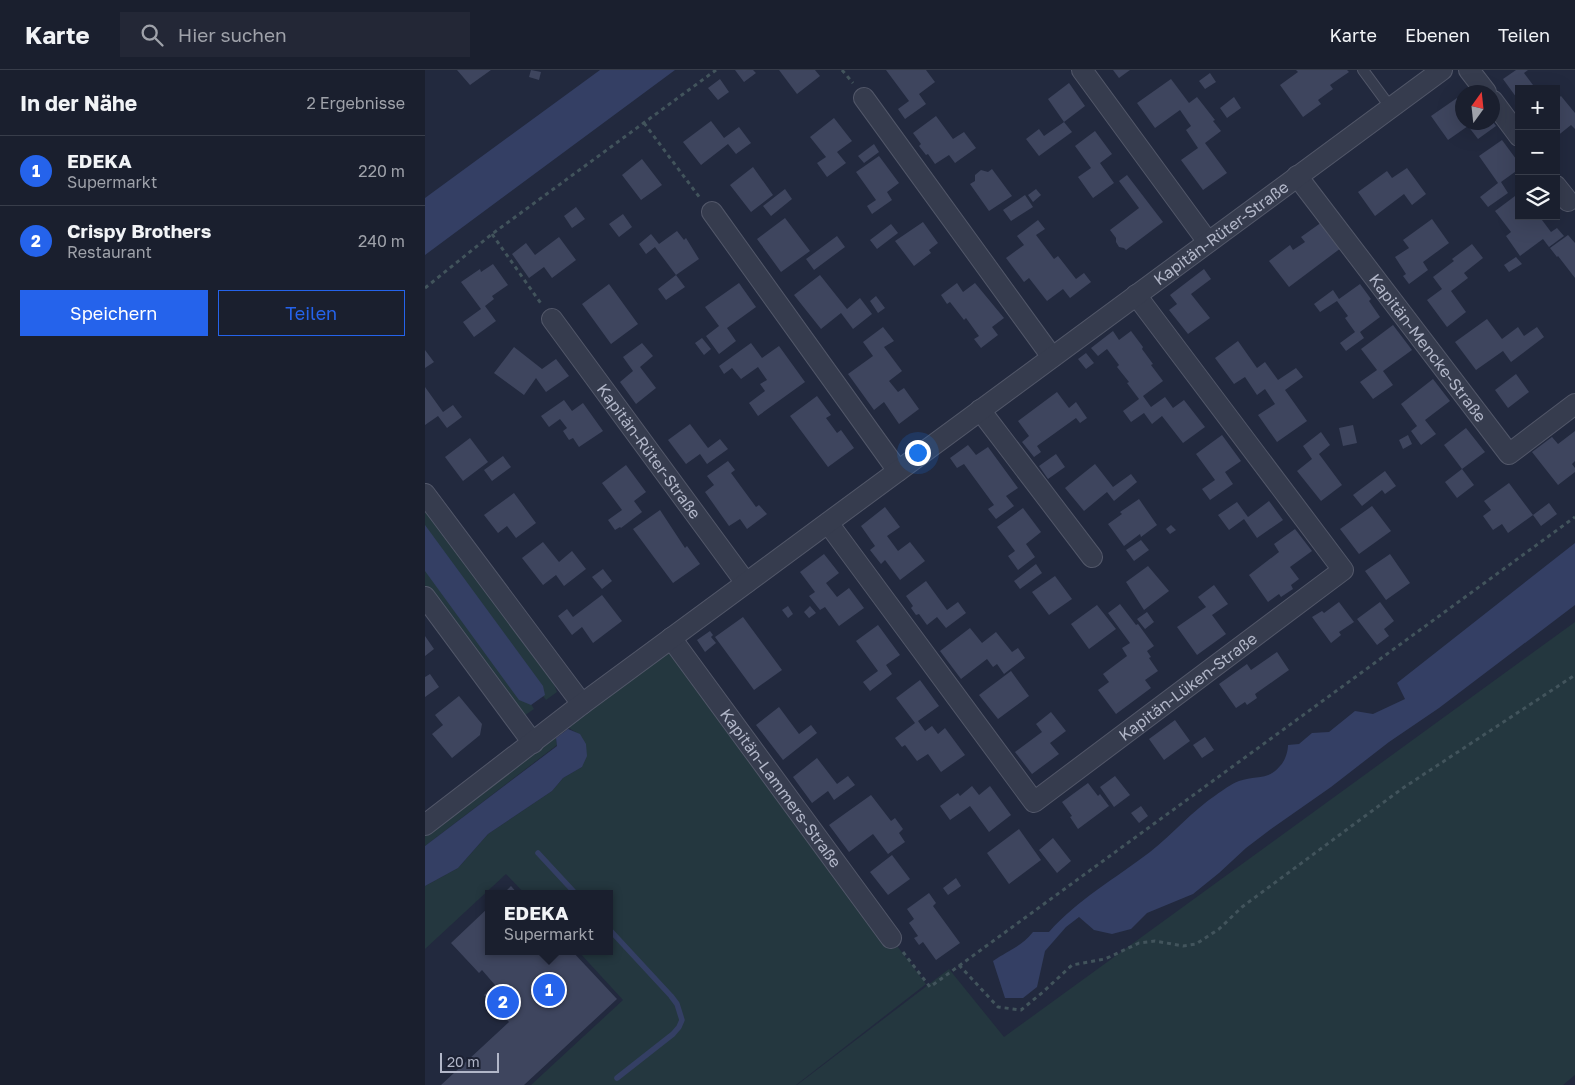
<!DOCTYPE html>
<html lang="de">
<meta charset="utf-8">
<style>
:root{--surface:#1a1f2e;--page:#232736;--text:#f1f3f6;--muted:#9fa2aa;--line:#383d4a;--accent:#2563eb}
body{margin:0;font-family:"Golos Text",sans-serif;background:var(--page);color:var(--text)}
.controls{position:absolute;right:15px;top:15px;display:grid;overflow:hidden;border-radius:0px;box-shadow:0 5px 20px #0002}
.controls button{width:45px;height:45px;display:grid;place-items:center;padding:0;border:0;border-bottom:1px solid var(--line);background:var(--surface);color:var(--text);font:25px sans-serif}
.compass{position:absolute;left:1030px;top:15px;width:45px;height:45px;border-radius:50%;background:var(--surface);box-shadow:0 5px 20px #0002;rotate:15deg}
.scale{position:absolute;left:15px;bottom:12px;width:59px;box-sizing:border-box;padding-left:5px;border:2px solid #b2b7c9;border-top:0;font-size:14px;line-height:18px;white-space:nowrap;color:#b2b7c9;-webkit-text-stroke:4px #1c2133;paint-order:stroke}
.you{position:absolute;left:492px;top:382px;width:18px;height:18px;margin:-12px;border:4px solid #fff;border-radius:50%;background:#1a73e8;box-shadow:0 0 0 8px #1a73e833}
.badge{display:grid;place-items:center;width:32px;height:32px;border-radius:50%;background:var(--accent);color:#fff;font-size:16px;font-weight:700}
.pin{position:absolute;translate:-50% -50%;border:2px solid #fff;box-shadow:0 1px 5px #0006}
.popup{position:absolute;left:60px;top:820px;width:128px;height:65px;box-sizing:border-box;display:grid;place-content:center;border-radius:0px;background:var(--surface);filter:drop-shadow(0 1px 4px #0005);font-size:16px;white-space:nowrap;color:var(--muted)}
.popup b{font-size:19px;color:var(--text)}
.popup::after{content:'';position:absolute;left:50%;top:100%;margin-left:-10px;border:10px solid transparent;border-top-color:var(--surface)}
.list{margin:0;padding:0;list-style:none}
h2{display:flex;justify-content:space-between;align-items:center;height:65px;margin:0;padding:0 20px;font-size:21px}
h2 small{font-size:16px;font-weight:400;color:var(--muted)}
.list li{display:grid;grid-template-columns:32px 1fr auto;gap:15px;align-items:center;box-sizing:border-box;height:70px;padding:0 20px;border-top:1px solid var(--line)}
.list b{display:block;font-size:19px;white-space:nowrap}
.list p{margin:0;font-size:16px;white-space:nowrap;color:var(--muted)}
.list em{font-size:16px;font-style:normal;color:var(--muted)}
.actions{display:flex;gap:10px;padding:15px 20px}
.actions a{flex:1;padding:11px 0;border:1px solid var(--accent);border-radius:0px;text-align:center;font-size:18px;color:var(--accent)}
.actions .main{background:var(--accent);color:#fff}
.icon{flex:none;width:28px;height:28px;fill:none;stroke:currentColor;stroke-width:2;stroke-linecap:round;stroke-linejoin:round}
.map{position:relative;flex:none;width:1150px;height:1015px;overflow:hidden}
header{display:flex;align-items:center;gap:30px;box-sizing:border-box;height:70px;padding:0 25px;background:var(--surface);border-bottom:1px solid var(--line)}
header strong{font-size:24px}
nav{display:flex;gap:28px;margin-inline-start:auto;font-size:18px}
.search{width:350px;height:45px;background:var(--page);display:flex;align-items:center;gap:12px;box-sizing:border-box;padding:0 18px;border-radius:0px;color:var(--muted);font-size:19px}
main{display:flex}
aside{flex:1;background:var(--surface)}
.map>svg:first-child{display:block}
.green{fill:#24373f}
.water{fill:#343f64}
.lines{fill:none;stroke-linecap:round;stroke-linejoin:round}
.stream{stroke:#343f64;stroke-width:5.5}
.building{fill:#3e455e}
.service-casing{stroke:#525769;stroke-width:12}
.minor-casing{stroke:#525769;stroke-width:22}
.path{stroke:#42545c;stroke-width:3;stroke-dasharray:4 4;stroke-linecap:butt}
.service{stroke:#363c4e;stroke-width:10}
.minor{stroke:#363c4e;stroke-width:20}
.labels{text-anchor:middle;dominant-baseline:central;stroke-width:4;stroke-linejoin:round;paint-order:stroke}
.street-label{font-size:16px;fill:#b2b7c9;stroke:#1c2133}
</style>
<header>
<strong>Karte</strong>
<div class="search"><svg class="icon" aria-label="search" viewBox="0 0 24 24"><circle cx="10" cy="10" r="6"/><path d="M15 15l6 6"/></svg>Hier suchen</div>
<nav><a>Karte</a><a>Ebenen</a><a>Teilen</a></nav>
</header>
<main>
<aside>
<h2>In der Nähe<small>2 Ergebnisse</small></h2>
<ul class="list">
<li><span class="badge">1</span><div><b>EDEKA</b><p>Supermarkt</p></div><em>220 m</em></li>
<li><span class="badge">2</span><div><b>Crispy Brothers</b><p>Restaurant</p></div><em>240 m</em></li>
</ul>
<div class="actions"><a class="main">Speichern</a><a>Teilen</a></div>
</aside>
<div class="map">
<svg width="1150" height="1015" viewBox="0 0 1150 1015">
<rect width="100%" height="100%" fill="#22293e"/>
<!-- green -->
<path class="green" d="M0,438L127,609L132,622L121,630L118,626L106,634L109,639L96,648L0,517Z
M1150,552V1005L1138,1015H372L524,899L579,967Z
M241,580L252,586L501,914L371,1015H106L198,930L153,881H184V824H100L81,804L0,879V816L33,798L63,764L127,721L138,708L157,697L155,665L139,655Z
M126,666L131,668L132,675L0,776V764Z"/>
<!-- water -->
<path class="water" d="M175,0H250L0,185V128Z
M0,455L118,616L120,625L106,635L94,630L0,501Z
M1150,473V535L1014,638L964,672L906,717L846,759L821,778L794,803L768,824L722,843L706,859L687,864L669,860L654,847L641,857L620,881L612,917L598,928H580L568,891C584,880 596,877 608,862H624C652,830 691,808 725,782C748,764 767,741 791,725C798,720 806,714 814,711C830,705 843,711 855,696C860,691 863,682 863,675L874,674L887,663L904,662L930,641L948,644L980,629L972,613Z
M143,659L155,664L161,674L162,686L157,697L138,708L127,721L63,764L33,798L0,816V776L132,676L131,668Z"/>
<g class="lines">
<!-- stream -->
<path class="stream" d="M113,783L151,824
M184,859L246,926L252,934L257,950L254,957L248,964L192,1008"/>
</g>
<!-- building -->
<path class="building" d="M32,0H66L45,15Z
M106,0L116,2L114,10L104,7Z
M310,0H328L331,3L319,12Z
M354,0H390L395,6L372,24Z
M461,0H501L510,12L494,24L501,34L480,49L473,39L484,31Z
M688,0H705L694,8Z
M871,0H922L924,2L905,15L908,19L893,30L896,34L878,47L855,15L873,2Z
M1091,0H1103L1099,3L1111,19H1094V31L1078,9Z
M785,3L791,12L780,19L774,11Z
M295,9L304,22L293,30L283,18Z
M746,9L764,33L772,27L790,50L788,51L796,61L780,73L802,103L778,120L756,90L773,78L761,60L766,56L755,40L730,58L712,33Z
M644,13L660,36L639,52L623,29Z
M1136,26L1150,43V59L1146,55L1131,67V30Z
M809,27L816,38L802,48L795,38Z
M1032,28L1038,35V52H1068L1071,56L1053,69L1043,56L1023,70L1006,46Z
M511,46L528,69L539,62L551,78L530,93L524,85L510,94L503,84L501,85L494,76L496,74L488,63Z
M409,48L427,71L412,82L421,93L402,107L392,93L401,87L385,67Z
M286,51L299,68L314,57L326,73L311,84L303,74L276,95L258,72Z
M639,52L647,62L614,86L601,69L614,59L619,66Z
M670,61L687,84L675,93L689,113L668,128L653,107L666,98L650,76Z
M1077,70L1094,93V99L1076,112L1083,123L1063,137L1055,127L1073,113L1054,86Z
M449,74L454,82L439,93L433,86Z
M454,86L474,113L462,122L467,130L447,144L442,136L451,130L431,102Z
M217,89L237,115L216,130L197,105Z
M328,97L348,125L326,142L305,115Z
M982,98L1001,124L987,135L979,124L950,146L933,122L962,101L967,108Z
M567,99L587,126L564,141L545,114L550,111V105L556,100L563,102Z
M702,105L738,152L701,180L699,178L694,177L691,172V168L685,160L714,138L694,111Z
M360,119L367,129L346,146L338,136Z
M611,119L616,125L608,132L603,125Z
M1094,123V146H1114L1126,162L1132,158L1139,166L1124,177L1118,169L1095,186L1081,166L1086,162L1070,141Z
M600,125L608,137L586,151L578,140Z
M151,137L160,149L147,158L139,146Z
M198,144L207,157L194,167L184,154Z
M360,148L385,181L356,202L332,169Z
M1007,149L1024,173L998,192L1003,200L984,214L978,206L981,204L970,187L984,178L978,170Z
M613,150L620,159L611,165L629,189L633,186L651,209L659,203L666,212L645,228L638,219L622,231L604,208L599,212L581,188L599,175L592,166Z
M498,152L513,173L504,180L506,183L489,196L470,171Z
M897,152L916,178L864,217L844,191L865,175L868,180L880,172L876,167Z
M466,154L473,163L452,179L445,170Z
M252,161L259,170L261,168L274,189L251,205L230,177L221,184L214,174L226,164L234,174Z
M1143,165L1150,173V208L1133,186L1132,187L1125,178Z
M412,166L420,177L389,200L381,189Z
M134,167L151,190L127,208L119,197L104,208L87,184L101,173L110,185Z
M1047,174L1058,188L1039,203L1043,208L1026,221L1041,242L1022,257L1002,230L1017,219L1008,207L1029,191L1027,189Z
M1091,187L1097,194L1084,202L1079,195Z
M68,194L83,215L67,226L69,229L60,236L71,251L49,267L38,252L56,239L36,212L55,199L56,202Z
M779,199L786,209L766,224L785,248L763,264L744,240L752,234L745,225Z
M251,205L260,217L241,230L233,219Z
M395,205L422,239L435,228L447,244L428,259L416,243L396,259L369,225Z
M314,213L331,237L302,258L311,271L294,284L281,266L294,256L280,237Z
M532,213L538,222L550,213L579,248L567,257L573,265L556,278L549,269L554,266L541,248L539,250L525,232L522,234L516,225Z
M184,214L213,254L186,274L157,234Z
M935,214L946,229L944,231L955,247L935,262L939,268L921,281L915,273L930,262L920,248L923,246L912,231L895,242L889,234L908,220L914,229Z
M451,226L460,238L453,243L445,231Z
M1062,249L1077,269L1093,257L1099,266L1112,257L1119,267L1086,292L1078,281L1051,300L1030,272Z
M968,255L987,280L958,301L968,315L948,329L935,312L952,300L936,279Z
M458,257L469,271L459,277L477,301L464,311L473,322L479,318L494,339L474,354L459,332L449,340L423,304L448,286L438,272Z
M688,261L694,270L706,261L718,277L717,279L728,294L726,295L738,311L718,326L726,337L740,327L748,338L759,330L780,357L758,373L737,346L727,354L719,343L706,352L698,341L714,329L702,313L704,312L692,297L694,295L682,279L673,286L666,278Z
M277,268L286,279L279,285L270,273Z
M813,271L832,298L840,292L853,310L871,298L878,307L860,320L882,351L852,372L833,345L850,334L840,319L832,325L820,307L809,314L790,288Z
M217,273L228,286L215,297L231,318L211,334L195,312L208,301L198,287Z
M326,273L337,288L354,276L380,312L333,346L324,333L340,321L335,314L342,310L333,297L316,309L307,298L299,304L294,296Z
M89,277L117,299L131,289L144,306L121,322L111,308L99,325L69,303Z
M0,280L9,292L0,298Z
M661,283L669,293L661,299L653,289Z
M1091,304L1104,322L1083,338L1070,320Z
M1008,309L1025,331L1000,350L1011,364L996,375L986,361L992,356L976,334Z
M0,317L18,342L28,335L37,347L22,358L13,346L0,355Z
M632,322L644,338L651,332L662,348L655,353L651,348L612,376L616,382L609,387L597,372L604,366L593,351Z
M392,326L406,345L401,348L412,363L416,360L429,378L403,397L365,346Z
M139,330L147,341L158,333L178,361L154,377L148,368L144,370L138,361L142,358L135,349L124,357L116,346Z
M265,354L283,378L295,369L303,379L282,394L275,384L261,394L243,370Z
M928,355L932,373L918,376L914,358Z
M1041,358L1060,382L1037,399L1019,375Z
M1150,361V391L1147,394L1150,398V402L1133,415L1107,382L1127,367L1133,374Z
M896,362L905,375L894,384L917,415L896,431L872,401L887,389L878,376Z
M797,365L816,391L800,402L808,414L785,430L777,419L790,410L771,384Z
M983,365L987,374L978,379L974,370Z
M45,368L63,392L38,411L20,387Z
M543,375L551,385L563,377L593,418L581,426L589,436L571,449L563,439L569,435L539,394L532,398L525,388Z
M631,384L640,397L623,409L614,396Z
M78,386L86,397L67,411L59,400Z
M303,391L310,400L306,403L331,437L334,435L342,444L322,459L315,449L304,456L280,422L289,415L282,406Z
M670,394L688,417L706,404L712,412L689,431L682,422L659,441L640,418Z
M201,395L221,422L209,431L217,442L196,458L195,457L190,460L183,450L197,440L177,413Z
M1037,399L1049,415L1032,428L1020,412Z
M960,401L971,416L960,424L957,420L937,436L928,425Z
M1084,413L1108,445L1083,463L1077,454L1068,460L1058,446L1066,440L1059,431Z
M89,423L111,453L91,468L82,456L73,463L59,445Z
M714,429L732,455L716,467L715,464L699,476L683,454L697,444L695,442Z
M844,431L858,450L832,468L819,449L804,460L793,445L812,432L823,447Z
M1124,433L1132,444L1116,456L1108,445Z
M947,436L966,461L934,484L915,459Z
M460,437L475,457L462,466L473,481L485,472L500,491L475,510L460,490L456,494L445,480L450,476L436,456Z
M598,438L616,462L601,474L610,487L593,500L583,486L590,481L572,457Z
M235,440L260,478L262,476L275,494L248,513L208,459Z
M746,455L751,460L745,464L741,459Z
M870,459L887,481L865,497L874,509L866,515L868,519L856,527L854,524L843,532L824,505L854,482L849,474Z
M716,470L724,480L709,491L701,480Z
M118,472L134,492L147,481L161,499L139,516L131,505L118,515L97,488Z
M399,484L414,503L401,513L412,527L424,518L439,538L414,556L400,537L395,540L384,526L390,522L375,502Z
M965,484L985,513L961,530L940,501Z
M611,494L617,503L595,519L589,511Z
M723,496L744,521L719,540L701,512Z
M178,499L187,511L177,519L167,507Z
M630,506L647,529L624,545L607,522Z
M501,511L522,540L533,532L541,543L521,558L512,547L502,555L494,544L491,545L486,538L488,536L481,526Z
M789,515L803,534L787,545L801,564L772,585L752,557L781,537L773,527Z
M177,525L197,551L168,573L157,557L147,565L133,546L142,539L148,547Z
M914,532L929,552L914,562L916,565L906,573L887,547L897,541L899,543Z
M955,532L969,551L959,559L964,566L952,575L932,549Z
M695,534L711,555L713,554L729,576L722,581L726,587L724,588L733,601L720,610L726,618L691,644L673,620L684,612L678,604L702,586L697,578L705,573L683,543Z
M672,535L691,559L664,579L646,554Z
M363,536L368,544L363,548L357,540Z
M385,536L391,543L384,548L379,542Z
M722,542L729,552L720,559L712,549Z
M318,547L357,600L329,620L290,567Z
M453,555L475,585L461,595L467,604L445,621L438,612L453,601L431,571Z
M545,558L557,573L571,562L587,582L593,578L600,588L579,604L572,594L568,597L562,589L536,609L515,581Z
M285,561L288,565L286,567L291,573L280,582L272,570Z
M0,566L9,579L0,586Z
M852,582L864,600L830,624L832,628L822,635L820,632L811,638L794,614L822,594L826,600Z
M586,601L604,626L573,649L554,625Z
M5,604L14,617L0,627V607Z
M495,610L514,636L493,651L500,661L507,656L513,664L520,658L540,685L516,702L503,684L492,691L480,675L477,677L470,668L490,653L471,628Z
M34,626L57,654L55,665L27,688L7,664L18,655L10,645Z
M354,637L374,664L386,655L392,663L358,690L331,655Z
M626,642L641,661L625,673L634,684L607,704L590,682L617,662L611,654Z
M750,650L765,671L739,690L724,669Z
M780,667L789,680L777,688L768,675Z
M392,688L412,714L423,706L430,715L409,730L403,721L387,733L368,707Z
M690,706L705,725L689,737L675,717Z
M663,713L673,726L675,724L684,736L653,759L645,747L647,746L637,732Z
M547,716L554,725L565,716L586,745L564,762L545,736L525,750L515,736L533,723L535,726Z
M446,725L466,751L470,748L478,759L474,763L480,772L463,784L448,764L424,782L404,755Z
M716,736L723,746L714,753L706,743Z
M594,759L616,790L584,814L562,783Z
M628,768L646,791L632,803L614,780Z
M467,785L485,809L463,825L445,802Z
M531,808L536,816L523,825L518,818Z
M86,816L93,824H78Z
M504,823L511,833L508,836L535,873L511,890L498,872L494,875L489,868L493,866L484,853L489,849L482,839Z
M64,837V881H147L192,929L99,1015H16L84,952L59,925L70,915L57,900L54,903L26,873Z"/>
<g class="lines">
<defs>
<path id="service" d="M938,0L966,38"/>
<g id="minor">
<path d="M657,0L783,172"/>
<path d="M1044,0L1061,22"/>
<path d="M439,28L627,287"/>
<path d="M1068,31L1094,66"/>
<path id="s1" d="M872,106L1084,384L1150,334"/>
<path d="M1131,116L1143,131"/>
<path d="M287,142L473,401"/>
<path id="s2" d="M127,249L321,513"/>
<path d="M555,340L667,487"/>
<path d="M0,424L157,634"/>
<path id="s3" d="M403,453L609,732L918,500L711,225"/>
<path d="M0,527L108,673"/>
<path id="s4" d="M246,568L466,868"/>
<path id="s5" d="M0,755L157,634L1017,0"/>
</g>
</defs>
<!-- service casing -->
<use href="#service" class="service-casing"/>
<!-- minor casing -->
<use href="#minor" class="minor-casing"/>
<!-- path -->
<path class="path" d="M417,0L428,13
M219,53L275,128
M67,164L117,235
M0,218L67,164L291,0
M478,882L505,917L1150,447
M534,895L573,937L596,940L618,922L647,895L680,889L714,873L730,871L758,876L771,874L794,859L817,837L978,718L1150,605"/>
<!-- service -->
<use href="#service" class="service"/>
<!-- minor -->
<use href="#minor" class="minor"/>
</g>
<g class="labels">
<!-- street labels -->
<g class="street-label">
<text stroke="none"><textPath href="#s5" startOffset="992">Kapitän-Rüter-Straße</textPath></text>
<text stroke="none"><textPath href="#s1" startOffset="216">Kapitän-Mencke-Straße</textPath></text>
<text stroke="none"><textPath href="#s2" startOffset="164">Kapitän-Rüter-Straße</textPath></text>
<text stroke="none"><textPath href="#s3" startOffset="539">Kapitän-Lüken-Straße</textPath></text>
<text stroke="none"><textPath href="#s4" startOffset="186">Kapitän-Lammers-Straße</textPath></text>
</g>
</g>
</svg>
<div class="controls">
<button>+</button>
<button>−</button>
<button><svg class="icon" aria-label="layers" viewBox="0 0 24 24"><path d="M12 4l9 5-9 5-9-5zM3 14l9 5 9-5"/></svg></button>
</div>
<svg class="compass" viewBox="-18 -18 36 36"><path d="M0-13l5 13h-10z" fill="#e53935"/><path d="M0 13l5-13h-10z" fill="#9fa2aa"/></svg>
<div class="scale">20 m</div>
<div class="you"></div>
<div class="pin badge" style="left:124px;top:920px">1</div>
<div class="popup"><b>EDEKA</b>Supermarkt</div>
<div class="pin badge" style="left:78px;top:932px">2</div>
</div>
</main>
